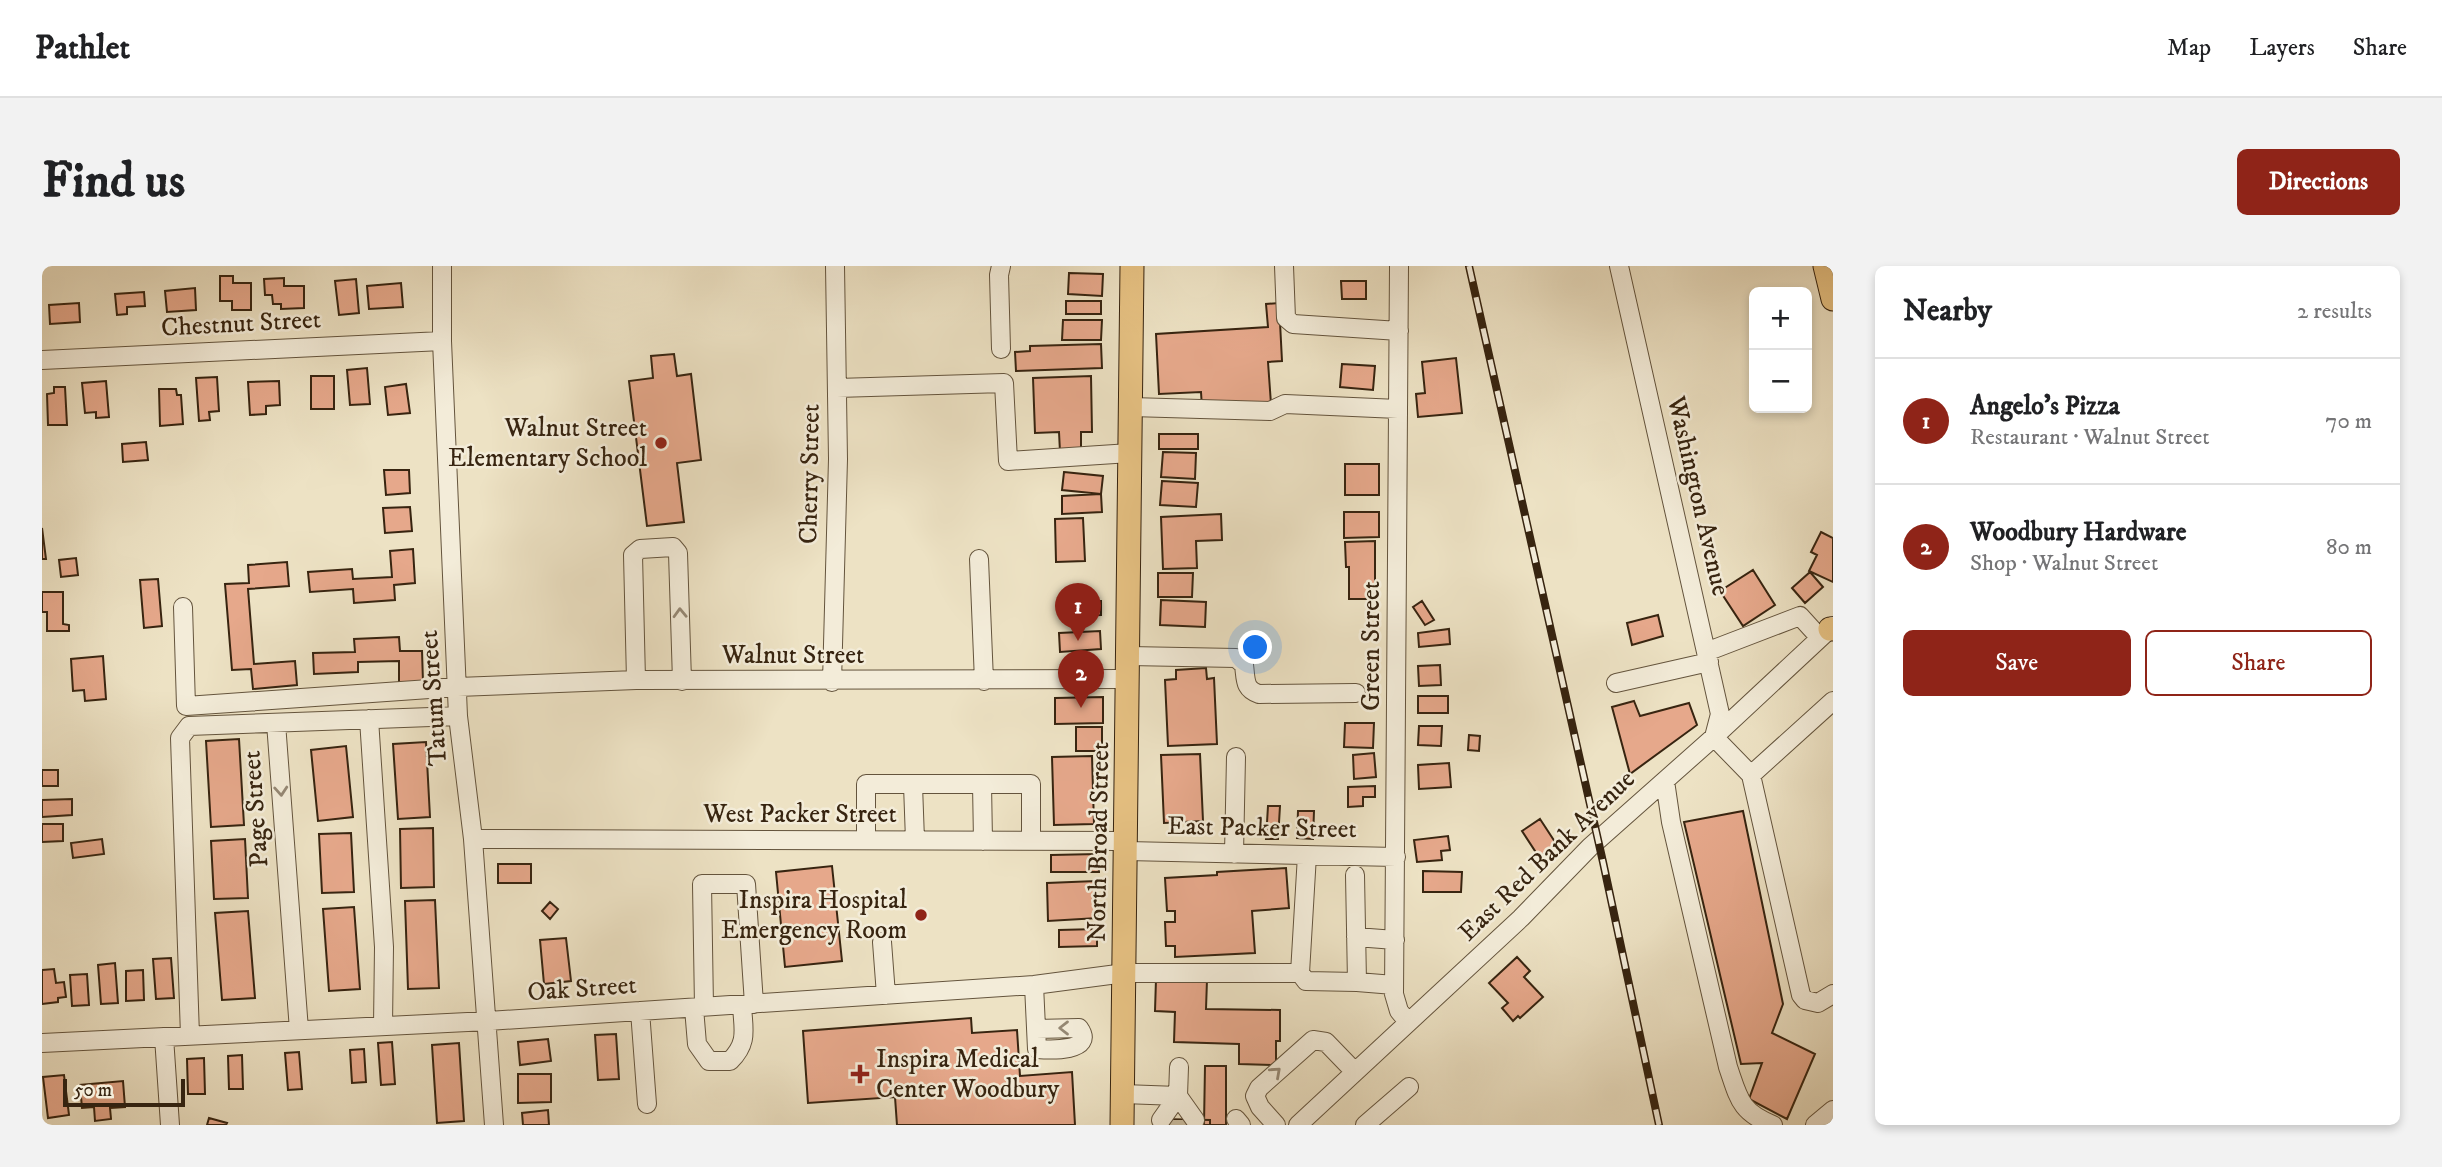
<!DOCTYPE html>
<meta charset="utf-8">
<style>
:root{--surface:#fff;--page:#f2f2f2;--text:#202124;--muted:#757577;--line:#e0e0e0;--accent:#8f2418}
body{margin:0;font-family:"IM FELL DW Pica",serif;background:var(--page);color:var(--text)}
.controls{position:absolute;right:21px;top:21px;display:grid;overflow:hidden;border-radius:10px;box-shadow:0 4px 10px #0003}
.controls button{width:63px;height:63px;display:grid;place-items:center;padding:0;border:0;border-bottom:2px solid var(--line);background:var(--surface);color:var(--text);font:35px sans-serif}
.scale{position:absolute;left:21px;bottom:18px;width:122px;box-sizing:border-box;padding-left:7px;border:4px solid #372410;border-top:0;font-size:19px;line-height:24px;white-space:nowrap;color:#372410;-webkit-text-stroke:5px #f3ecd9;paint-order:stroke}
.you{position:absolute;left:1214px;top:382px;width:24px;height:24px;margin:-18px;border:5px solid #fff;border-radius:50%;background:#1a73e8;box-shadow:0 0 0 10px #1a73e833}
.badge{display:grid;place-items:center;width:46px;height:46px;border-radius:50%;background:var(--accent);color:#fff;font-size:23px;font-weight:700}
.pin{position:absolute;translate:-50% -58px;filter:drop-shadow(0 2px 4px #0008)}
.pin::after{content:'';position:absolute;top:37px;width:24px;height:21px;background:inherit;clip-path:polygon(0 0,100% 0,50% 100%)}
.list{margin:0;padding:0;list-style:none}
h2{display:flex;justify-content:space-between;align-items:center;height:91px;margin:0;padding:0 28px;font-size:30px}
h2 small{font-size:23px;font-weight:400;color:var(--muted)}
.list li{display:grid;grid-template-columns:46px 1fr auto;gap:21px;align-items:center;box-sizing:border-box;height:126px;padding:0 28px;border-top:2px solid var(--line)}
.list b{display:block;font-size:26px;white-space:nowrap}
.list p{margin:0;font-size:23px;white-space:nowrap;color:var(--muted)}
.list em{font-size:23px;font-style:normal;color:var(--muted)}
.actions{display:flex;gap:14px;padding:21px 28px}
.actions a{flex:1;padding:16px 0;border:2px solid var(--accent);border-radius:10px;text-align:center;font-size:24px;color:var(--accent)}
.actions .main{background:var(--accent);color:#fff}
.map{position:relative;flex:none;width:1791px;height:859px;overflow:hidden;border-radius:10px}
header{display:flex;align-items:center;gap:42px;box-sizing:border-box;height:98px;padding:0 35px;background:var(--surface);border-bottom:2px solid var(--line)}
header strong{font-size:33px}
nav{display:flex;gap:38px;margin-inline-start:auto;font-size:24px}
.intro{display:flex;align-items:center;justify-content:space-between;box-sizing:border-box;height:168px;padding:0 42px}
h1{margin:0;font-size:49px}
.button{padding:18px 32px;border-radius:10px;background:var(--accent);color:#fff;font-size:24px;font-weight:700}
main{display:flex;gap:42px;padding:0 42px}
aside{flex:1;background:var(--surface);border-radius:10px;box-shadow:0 4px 10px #0003}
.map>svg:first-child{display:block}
.building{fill:#e6a88b;stroke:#372410;stroke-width:2}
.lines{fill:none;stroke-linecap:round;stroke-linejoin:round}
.minor-tunnel{stroke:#c9bca0;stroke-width:18;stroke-dasharray:18 9;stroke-linecap:butt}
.minor-casing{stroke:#64543d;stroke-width:20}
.major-casing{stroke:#372410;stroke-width:25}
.minor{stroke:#f3ecd9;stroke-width:18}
.major{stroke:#e6c182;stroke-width:23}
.rail-casing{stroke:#372410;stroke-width:8}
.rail{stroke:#f3ecd9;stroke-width:5;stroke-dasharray:16;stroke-linecap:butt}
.oneway{stroke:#958874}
.poi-dot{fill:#8f2418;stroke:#f3ecd9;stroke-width:2.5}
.labels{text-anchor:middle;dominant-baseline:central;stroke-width:5;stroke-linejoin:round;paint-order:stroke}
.street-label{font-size:26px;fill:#372410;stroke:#f3ecd9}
.poi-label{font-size:26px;fill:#372410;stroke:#f3ecd9;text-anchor:end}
</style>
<header>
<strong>Pathlet</strong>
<nav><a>Map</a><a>Layers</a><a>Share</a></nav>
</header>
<div class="intro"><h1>Find us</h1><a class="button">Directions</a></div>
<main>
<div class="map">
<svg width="1791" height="859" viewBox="0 0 1791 859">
<rect width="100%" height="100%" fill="#ede2c4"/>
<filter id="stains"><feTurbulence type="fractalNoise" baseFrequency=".00286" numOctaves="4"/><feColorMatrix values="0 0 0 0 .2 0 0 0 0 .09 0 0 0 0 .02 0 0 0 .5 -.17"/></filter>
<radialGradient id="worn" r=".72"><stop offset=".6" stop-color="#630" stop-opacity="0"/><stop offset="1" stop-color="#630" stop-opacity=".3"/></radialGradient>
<!-- building -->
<path class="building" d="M1027,7L1061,8L1060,30L1026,28Z
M178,10H191V17H209V44H190V35H178Z
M242,12V20H262V42L239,43V38H231L230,29H223L222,13Z
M314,13L317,47L297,49L293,15Z
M1299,15H1324V33H1300Z
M359,17L361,41L327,43L325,20Z
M153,22L154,44L125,46L123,25Z
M102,26L103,40L85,41V48L75,49L73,28Z
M1024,35H1059V48H1024Z
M37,37L38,56L8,58L7,39Z
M1237,37L1240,95L1226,96L1229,138L1160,142L1159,126L1117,128L1114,68L1226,61L1224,38Z
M1021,54H1060L1059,74H1020Z
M1059,78L1060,102L974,105L973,86L988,85V80Z
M632,88L635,110L649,108L659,194L635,197L642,256L605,260L587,115L611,112L609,90Z
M1414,92L1420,147L1376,151L1374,128L1383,127L1380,96Z
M1300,98L1333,100L1331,124L1298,121Z
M325,102L328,138L308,139L305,104Z
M269,110H292V143H269Z
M1049,110L1050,166H1039V185L1018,186L1017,166L993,167L991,112Z
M175,111L177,145L167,146L168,154L157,155L154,112Z
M64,115L67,151L54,152V146L43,147L40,117Z
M237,115L238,139L224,140V148L208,149L206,116Z
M364,118L368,147L346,149L343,121Z
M12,121H23L25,159H6L5,128L12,127Z
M117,123H134L135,129H139L141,158L118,160Z
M1117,168H1156V183H1117Z
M104,176L106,194L81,196L80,178Z
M1121,186L1154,187L1153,213L1119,211Z
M1303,198H1337V229H1303Z
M342,204H367L368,227L344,229Z
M1022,206L1061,210L1059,228L1020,224Z
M1120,215L1156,217L1154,241L1118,239Z
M1059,228L1060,246L1020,248V230Z
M368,241L370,265L343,267L341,242Z
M1302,246H1337V271L1302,272Z
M1179,248L1180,274L1154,275L1155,302L1121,303L1119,251Z
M1041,252L1043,295L1014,296L1013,253Z
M0,262L4,293H0Z
M1779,266L1791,272V316L1767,305L1775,289L1769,286Z
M1333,275V333H1307V301H1304L1303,276Z
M371,283L373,317L352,319L353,334L312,337L311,323L268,326L266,306L310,303L311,313L350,311L348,285Z
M34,292L36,309L19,311L17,294Z
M245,296L247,320L206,323L212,398L253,395L255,419L211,423L209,403L190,404L183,318L207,317L206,299Z
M1711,304L1733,339L1701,360L1678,325Z
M1768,306L1781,321L1763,337L1750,322Z
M1116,307H1151L1150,331H1116Z
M116,313L120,360L102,362L98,314Z
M0,326H21V358L27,359V365H5V346H0Z
M1119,334L1164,336L1163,361L1118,359Z
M1059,335V349L1024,350L1023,336Z
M1380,335L1392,354L1383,359L1371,341Z
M1616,349L1621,370L1590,379L1585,357Z
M1407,363L1408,378L1377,381L1376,367Z
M1058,365L1059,383L1018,386L1017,367Z
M357,371L358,385H380L381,416L357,417V395L316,396V406L272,408L271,387L313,386L312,373Z
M61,390L64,433L43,435L42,424L31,425L29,393Z
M1398,399L1399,419L1377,420L1376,400Z
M1164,402L1165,413L1172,412L1175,478L1126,480L1123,414L1134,413V404Z
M1376,430H1406V447H1376Z
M1061,431V457L1013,458V432Z
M1592,435L1598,450L1647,437L1655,459L1588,508L1570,441Z
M1303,457H1332L1331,482L1302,481Z
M1377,460H1400L1399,480L1376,479Z
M1034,461H1060V485H1034Z
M1427,469L1438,470L1437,485L1426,484Z
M197,473L202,559L169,561L164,475Z
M384,476L388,551L356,553L351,478Z
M304,480L311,551L276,555L269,484Z
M1332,487L1334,511L1312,513L1311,489Z
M1158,488L1161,555L1122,557L1119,489Z
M1050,490L1052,558L1012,559L1010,491Z
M1407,497L1409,521L1377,523L1376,499Z
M0,504H16V520H0Z
M1333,520V531H1321V540L1306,541V521Z
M30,533V549L0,551V534Z
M1226,540H1238L1236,573H1224Z
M1256,545H1272L1271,573L1255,572Z
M1701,545L1741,738L1730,767L1773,788L1745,853L1707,833L1720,797L1699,798L1642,556Z
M1498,553L1515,579L1497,591L1480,565Z
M0,558H21V575L0,576Z
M391,562L392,621L359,622L358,563Z
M309,567L312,626L280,627L277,568Z
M1406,570L1408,584L1399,585L1400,594L1375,596L1372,574Z
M60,573L62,588L31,592L29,577Z
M203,573L206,632L172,633L169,575Z
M1056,588L1057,606H1009V589Z
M456,598H489V617H456Z
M790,600L800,695L743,701L734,606Z
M1244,602L1247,642L1210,645L1213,687L1133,691V680H1124L1123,656H1133V645H1125L1123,612L1175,609V606Z
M1381,605L1420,606L1419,626H1381Z
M1054,615L1056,652L1006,655L1005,617Z
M393,634L397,722L366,723L363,635Z
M508,636L516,643L508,653L500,645Z
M312,641L318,723L287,725L281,643Z
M206,645L213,732L180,734L173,647Z
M1055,663V680L1017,681V664Z
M524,672L529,715L502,718L498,674Z
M1475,691L1488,705L1482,711L1501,731L1478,752L1476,750L1471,755L1460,742L1466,737L1447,717Z
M129,692L132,732L114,733L111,693Z
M73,697L76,737L59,738L56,699Z
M12,703L14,717L22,716L24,731L16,732V736L0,738V704Z
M101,704L102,734L84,735V705Z
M45,708L47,739L30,740L28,709Z
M1114,713L1165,714L1164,743L1238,744V775H1234V799L1197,798V778L1132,776L1133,746L1113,745Z
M929,752L930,767L975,764L978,810L1030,806L1033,859H855L853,831L766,837L761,765Z
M574,768L577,813L556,814L553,769Z
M506,773L509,795L478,799L476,776Z
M350,776L353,818L339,819L336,777Z
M417,777L422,855L395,857L390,779Z
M322,783L324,816L310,817L308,784Z
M257,786L260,823L246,824L243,787Z
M200,789L201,823H187L186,790Z
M162,792L163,828H146L145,793Z
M1163,800H1184V859H1162Z
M476,808H509V836L476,837Z
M22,809L27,849L6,852L1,811Z
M81,815L83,841L68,842L69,853L53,855L52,841L40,842L38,819Z
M506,844L507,859H481L480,847Z
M167,852L185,857L184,859H165Z
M1116,853L1168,854V859H1116Z"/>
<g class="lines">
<!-- minor-tunnel -->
<path class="minor-tunnel" d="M1137,859V854"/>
<defs>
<path id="minor" d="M400,0V75L416,450L431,573L452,859
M959,0L957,9L959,83
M1242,0L1244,52L1251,58L1357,65
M1357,0L1352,728L1357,745L1366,756
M1577,0L1678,448L1672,471L1709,509L1759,729L1763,734L1776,737L1791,728
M0,94L400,75
M795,122L962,117L966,195L1088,187
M1089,141L1228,145L1243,138L1356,143
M937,293L942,415
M141,341L144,440L416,421L594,414L1086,413
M1664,386L1758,350L1778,372
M1087,390L1194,392L1202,399C1204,414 1202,423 1217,428L1314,427
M594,414L591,289L598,283L631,281L636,287L640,415
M790,416L796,193L793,0
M1574,417L1667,396
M327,453L342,681L341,760
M234,457L257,764
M1709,509L1791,435
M1623,515L1629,556L1686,801C1697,833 1698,846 1731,859
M940,518L941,575
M871,519L873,574
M431,573L1085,575
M824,574V518H989V575
M1085,585L1354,591
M1192,588L1194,491
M1314,671L1353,674
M840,676L844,729
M1258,707L1264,715L1315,716L1313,609
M1315,716L1352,719
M992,719L995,783C1008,784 1054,786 1037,762L994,763
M662,741L660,618H704L712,738
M652,742L655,778L667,795H688C707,776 701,763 700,739
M598,745L605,838
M148,770L138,472L147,460L416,450
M122,771L128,859
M0,777L446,755L992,719L1083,707H1258L1265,589
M1081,828L1136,830L1137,801
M1136,830L1153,854
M1194,853L1199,859
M1119,854L1136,830
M1234,859L1218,841L1213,830L1217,822L1271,774L1284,776L1313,806
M1256,859L1479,652L1548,581L1672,471L1791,360
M1323,859L1367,821
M1773,859L1791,844"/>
<path id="major" d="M1783,0L1791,33
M1788,363H1791
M1080,859L1090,0"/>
</defs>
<!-- minor casing -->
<use href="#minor" class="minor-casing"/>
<!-- major casing -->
<use href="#major" class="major-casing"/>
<!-- minor -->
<use href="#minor" class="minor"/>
<!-- major -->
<use href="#major" class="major"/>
<defs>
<path id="rail" d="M1427,0L1561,596L1617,859"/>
</defs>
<!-- rail casing -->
<use href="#rail" class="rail-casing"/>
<!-- rail -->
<use href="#rail" class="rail"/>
</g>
<!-- one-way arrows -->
<defs><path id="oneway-chevron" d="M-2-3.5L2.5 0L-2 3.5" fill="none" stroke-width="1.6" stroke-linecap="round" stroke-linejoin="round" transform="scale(1.75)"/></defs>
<g class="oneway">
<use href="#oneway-chevron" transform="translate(638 347) rotate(-92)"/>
<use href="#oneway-chevron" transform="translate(239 525) rotate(86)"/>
<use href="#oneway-chevron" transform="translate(1022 762) rotate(180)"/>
<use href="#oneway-chevron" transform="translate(1234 806) rotate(-42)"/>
</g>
<!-- markers -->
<g class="poi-dot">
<circle cx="619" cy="177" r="7"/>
<circle cx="879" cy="649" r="7"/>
<path d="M814.5 797.5h7v7h7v7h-7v7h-7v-7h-7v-7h7z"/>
</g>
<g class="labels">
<!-- street labels -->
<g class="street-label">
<text transform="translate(199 58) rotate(-3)">Chestnut Street</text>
<text transform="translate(768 208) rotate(-89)">Cherry Street</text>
<text transform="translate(1656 230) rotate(77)">Washington Avenue</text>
<text transform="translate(1329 380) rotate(-90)">Green Street</text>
<text x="751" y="389">Walnut Street</text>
<text transform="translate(392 432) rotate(-94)">Tatum Street</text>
<text transform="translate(214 543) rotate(-94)">Page Street</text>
<text x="758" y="548">West Packer Street</text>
<text transform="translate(1220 562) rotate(1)">East Packer Street</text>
<text transform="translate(1057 576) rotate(-89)">North Broad Street</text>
<text transform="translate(1505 590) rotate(-44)">East Red Bank Avenue</text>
<text transform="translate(540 723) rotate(-4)">Oak Street</text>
</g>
<!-- poi labels -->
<g class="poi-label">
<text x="605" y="162">Walnut Street<tspan x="605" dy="30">Elementary School</tspan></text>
<text x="865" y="634">Inspira Hospital<tspan x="865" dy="30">Emergency Room</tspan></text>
<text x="834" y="793" text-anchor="start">Inspira Medical<tspan x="834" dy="30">Center Woodbury</tspan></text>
</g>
</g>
<rect width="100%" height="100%" filter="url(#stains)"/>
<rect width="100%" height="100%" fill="url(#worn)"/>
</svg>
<div class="controls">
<button>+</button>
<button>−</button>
</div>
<div class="scale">50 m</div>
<div class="you"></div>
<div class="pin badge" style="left:1036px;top:375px">1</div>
<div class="pin badge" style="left:1039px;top:442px">2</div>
</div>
<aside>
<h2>Nearby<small>2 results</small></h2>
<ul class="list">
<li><span class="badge">1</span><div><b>Angelo's Pizza</b><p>Restaurant · Walnut Street</p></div><em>70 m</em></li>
<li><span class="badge">2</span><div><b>Woodbury Hardware</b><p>Shop · Walnut Street</p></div><em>80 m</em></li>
</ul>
<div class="actions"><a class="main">Save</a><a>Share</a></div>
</aside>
</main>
